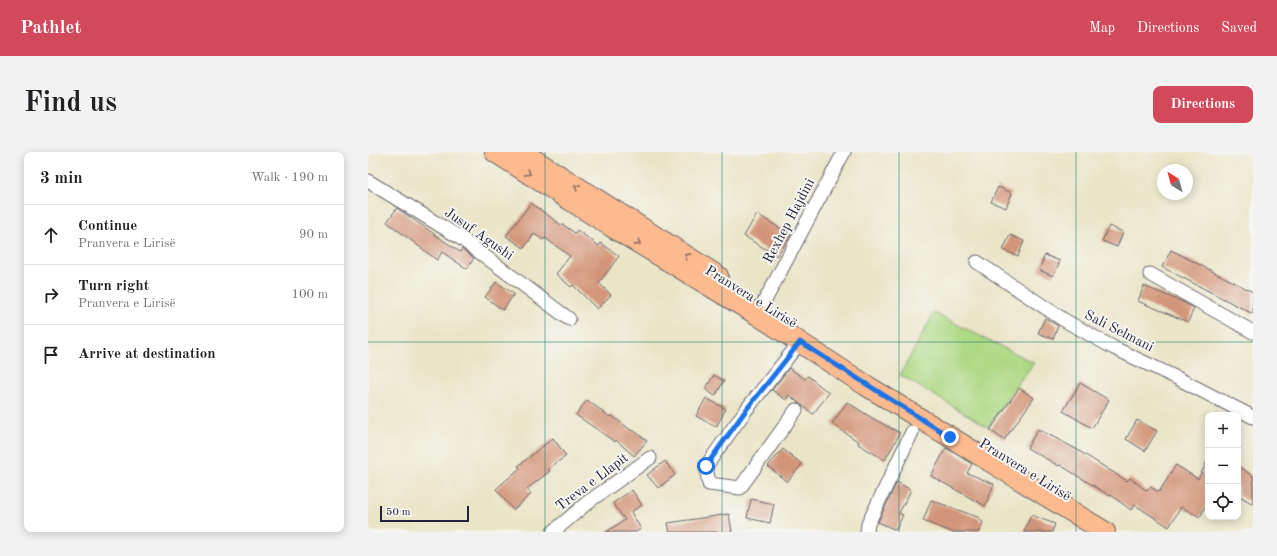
<!DOCTYPE html>
<meta charset="utf-8">
<style>
:root{--surface:#fff;--page:#f2f2f2;--text:#202124;--muted:#757577;--line:#e0e0e0;--accent:#d1495b}
body{margin:0;font-family:"Old Standard TT",serif;background:var(--page);color:var(--text)}
.controls{position:absolute;right:12px;bottom:12px;display:grid;overflow:hidden;border-radius:8px;box-shadow:0 2px 10px #0003}
.controls button{width:36px;height:36px;display:grid;place-items:center;padding:0;border:0;border-bottom:1px solid var(--line);background:var(--surface);color:var(--text);font:20px sans-serif}
.compass{position:absolute;left:789px;top:12px;width:36px;height:36px;border-radius:50%;background:var(--surface);box-shadow:0 2px 10px #0003;rotate:324deg}
.scale{position:absolute;left:12px;bottom:10px;width:89px;box-sizing:border-box;padding-left:4px;border:2px solid #22223b;border-top:0;font-size:11px;line-height:14px;white-space:nowrap;color:#22223b;-webkit-text-stroke:3px #f6f6f2;paint-order:stroke}
.stop{position:absolute;width:12px;height:12px;margin:-9px;border:3px solid #1a73e8;border-radius:50%;background:#fff}
.stop.end{background:#1a73e8;border-color:#fff;box-shadow:0 1px 4px #0008}
.list{margin:0;padding:0;list-style:none}
h2{display:flex;justify-content:space-between;align-items:center;height:52px;margin:0;padding:0 16px;font-size:17px}
h2 small{font-size:13px;font-weight:400;color:var(--muted)}
.list li{display:grid;grid-template-columns:26px 1fr auto;gap:12px;align-items:center;box-sizing:border-box;height:60px;padding:0 16px;border-top:1px solid var(--line)}
.list b{display:block;font-size:15px;white-space:nowrap}
.list p{margin:0;font-size:13px;white-space:nowrap;color:var(--muted)}
.list em{font-size:13px;font-style:normal;color:var(--muted)}
.icon{flex:none;width:22px;height:22px;fill:none;stroke:currentColor;stroke-width:2;stroke-linecap:round;stroke-linejoin:round}
.map{position:relative;flex:none;width:885px;height:380px;overflow:hidden;border-radius:8px}
header{display:flex;align-items:center;gap:24px;box-sizing:border-box;height:56px;padding:0 20px;background:var(--accent);color:#fff}
header strong{font-size:19px}
nav{display:flex;gap:22px;margin-inline-start:auto;font-size:14px}
.intro{display:flex;align-items:center;justify-content:space-between;box-sizing:border-box;height:96px;padding:0 24px}
h1{margin:0;font-size:28px}
.button{padding:10px 18px;border-radius:8px;background:var(--accent);color:#fff;font-size:14px;font-weight:700}
main{display:flex;gap:24px;padding:0 24px}
aside{flex:1;background:var(--surface);border-radius:8px;box-shadow:0 2px 10px #0003}
.map>svg:first-child{display:block}
.green{fill:#aed984;stroke:#687e60}
.building{fill:#d39579}
.lines{fill:none;stroke-linecap:round;stroke-linejoin:round}
.street-casing{stroke:#68666c;stroke-width:15}
.primary-casing{stroke:#68666c;stroke-width:22}
.street{stroke:#fff;stroke-width:13}
.primary{stroke:#fcba8e;stroke-width:20}
.oneway{stroke:#8f6e64}
.route{stroke:#1a73e8;stroke-width:5}
.grid{fill:none;stroke:#0f766e;stroke-width:1;stroke-opacity:0.55}
.labels{text-anchor:middle;dominant-baseline:central;stroke-width:4;stroke-linejoin:round;paint-order:stroke}
.street-label{font-size:14px;fill:#22223b;stroke:#f6f6f2}
</style>
<header>
<strong>Pathlet</strong>
<nav><a>Map</a><a>Directions</a><a>Saved</a></nav>
</header>
<div class="intro"><h1>Find us</h1><a class="button">Directions</a></div>
<main>
<aside>
<h2>3 min<small>Walk · 190 m</small></h2>
<ul class="list">
<li><svg class="icon" aria-label="ahead" viewBox="0 0 24 24"><path d="M12 20V5M6 11l6-6 6 6"/></svg><div><b>Continue</b><p>Pranvera e Lirisë</p></div><em>90 m</em></li>
<li><svg class="icon" aria-label="right" viewBox="0 0 24 24"><path d="M7 20v-9h11M14 6l5 5-5 5"/></svg><div><b>Turn right</b><p>Pranvera e Lirisë</p></div><em>100 m</em></li>
<li><svg class="icon" aria-label="arrive" viewBox="0 0 24 24"><path d="M6 21V4h12l-3 4 3 4H6"/></svg><div><b>Arrive at destination</b></div></li>
</ul>
</aside>
<div class="map">
<svg width="885" height="380" viewBox="0 0 885 380">
<rect width="100%" height="100%" fill="#f6f6f2"/>
<filter id="ink" filterUnits="userSpaceOnUse"><feTurbulence type="fractalNoise" baseFrequency=".025" numOctaves="2"/><feDisplacementMap in="SourceGraphic" scale="8" xChannelSelector="R" yChannelSelector="G"/><feConvolveMatrix kernelMatrix="1 2 1 2 8 2 1 2 1" color-interpolation-filters="sRGB"/></filter>
<filter id="wash" filterUnits="userSpaceOnUse"><feTurbulence type="fractalNoise" baseFrequency=".012" numOctaves="4" result="noise"/><feDisplacementMap in="SourceGraphic" scale="16" xChannelSelector="R" yChannelSelector="G"/><feGaussianBlur stdDeviation="0.9" result="paint"/><feColorMatrix in="noise" values="0 0 0 0 0 0 0 0 0 0 0 0 0 0 0 0 0 1.4 0 .05"/><feComposite in="paint" operator="in"/></filter>
<g filter="url(#wash)">
<rect width="100%" height="100%" fill="#ebe5c7"/>
<!-- green -->
<path class="green" d="M566,161L666,211L652,229L620,275L532,223Z"/>
<g id="blocks">
<!-- building -->
<path class="building" d="M630,35L644,41L638,56L623,50Z
M163,51L193,73L194,72L207,81L209,78L231,94L233,91L251,104L231,131L243,143L229,157L205,133L203,135L188,122L202,104L177,86L175,88L166,82L156,96L138,84Z
M29,56L92,100L94,97L106,106L99,117L74,100L69,108L19,70Z
M389,62L423,83L409,104L376,84Z
M741,74L755,80L749,95L734,89Z
M642,83L656,89L650,104L635,98Z
M803,98L885,140V162L794,115Z
M677,103L692,109L685,124L671,118Z
M128,130L146,142L135,158L117,145Z
M776,134L817,151L826,156L820,170L770,149Z
M677,166L690,174L685,187L670,181Z
M421,216L437,227L440,224L461,241L445,262L421,243L418,248L404,238Z
M346,223L356,229L347,244L337,237Z
M712,231L741,248L724,276L695,259Z
M651,236L666,246L636,288L622,278Z
M338,246L358,257L348,275L328,264Z
M219,248L242,265L243,263L264,279L265,278L279,289L266,304L248,288L247,290L208,263Z
M479,250L504,266L532,281L517,308L490,292L491,290L464,272Z
M769,268L789,279L777,299L758,287Z
M670,277L708,297L759,329L762,326L779,339L782,335L791,340L808,313L830,327L840,308V349L832,365L813,355L801,375L767,353L763,358L743,343L742,344L692,313L691,314L659,296Z
M185,286L198,304L180,317L182,319L159,337L163,342L145,358L128,337L152,316L150,314Z
M578,296L604,312L599,321L626,332L617,354L563,324Z
M415,297L434,312L419,330L400,314Z
M297,309L307,323L290,336L279,323Z
M870,314L885,324V352L870,343Z
M529,330L543,338L531,361L535,363L528,378L510,370Z
M264,338L274,353L263,360L273,377L268,380H238L257,368L245,351Z
M383,347L406,352L402,371L379,366Z
M563,348L612,366L611,368L615,370L611,380H584L555,369Z
M361,362L364,380H302L300,371Z
M663,363L687,372L684,380H656Z"/>
</g>
</g>
<g filter="url(#ink)">
<use href="#blocks" fill-opacity="0" stroke="#68666c" stroke-width="1"/>
<g class="lines">
<defs>
<path id="street" d="M0,29L91,85L201,167
M609,110L696,168L746,196L809,226L885,265
M782,122L885,180
M395,152L476,0
M428,258L372,336L341,332L338,314L378,258L432,190
M185,380L220,350L282,306
M499,380L500,372L544,280"/>
<path id="primary" d="M127,0L244,75L388,162L499,234L737,380
M154,0L350,124"/>
</defs>
<!-- street casing -->
<use href="#street" class="street-casing"/>
<!-- primary casing -->
<use href="#primary" class="primary-casing"/>
<!-- street -->
<use href="#street" class="street"/>
<!-- primary -->
<use href="#primary" class="primary"/>
</g>
<!-- one-way arrows -->
<defs><path id="oneway-chevron" d="M-2-3.5L2.5 0L-2 3.5" fill="none" stroke-width="1.6" stroke-linecap="round" stroke-linejoin="round"/></defs>
<g class="oneway">
<use href="#oneway-chevron" transform="translate(160 21) rotate(32)"/>
<use href="#oneway-chevron" transform="translate(209 35) rotate(-148)"/>
<use href="#oneway-chevron" transform="translate(270 91) rotate(32)"/>
<use href="#oneway-chevron" transform="translate(319 104) rotate(-148)"/>
</g>
</g>
<g class="lines" filter="url(#ink)">
<!-- route -->
<path class="route" d="M338,314L378,258L432,190L582,285"/>
</g>
<!-- grid -->
<path class="grid" d="M177,0V380M354,0V380M531,0V380M708,0V380M0,190H885"/>
<g class="labels">
<!-- street labels -->
<g class="street-label">
<text transform="translate(421 69) rotate(-62)">Rexhep Hajdini</text>
<text transform="translate(111 82) rotate(35)">Jusuf Agushi</text>
<text transform="translate(383 145) rotate(32)">Pranvera e Lirisë</text>
<text transform="translate(751 179) rotate(27)">Sali Selmani</text>
<text transform="translate(657 318) rotate(32)">Pranvera e Lirisë</text>
<text transform="translate(224 330) rotate(-37)">Treva e Llapit</text>
</g>
</g>
</svg>
<div class="controls">
<button>+</button>
<button>−</button>
<button><svg class="icon" aria-label="locate" viewBox="0 0 24 24"><circle cx="12" cy="12" r="6"/><path d="M12 2v4M12 18v4M2 12h4M18 12h4"/></svg></button>
</div>
<svg class="compass" viewBox="-18 -18 36 36"><path d="M0-13l5 13h-10z" fill="#e53935"/><path d="M0 13l5-13h-10z" fill="#757577"/></svg>
<div class="scale">50 m</div>
<div class="stop" style="left:338px;top:314px"></div>
<div class="stop end" style="left:582px;top:285px"></div>
</div>
</main>
